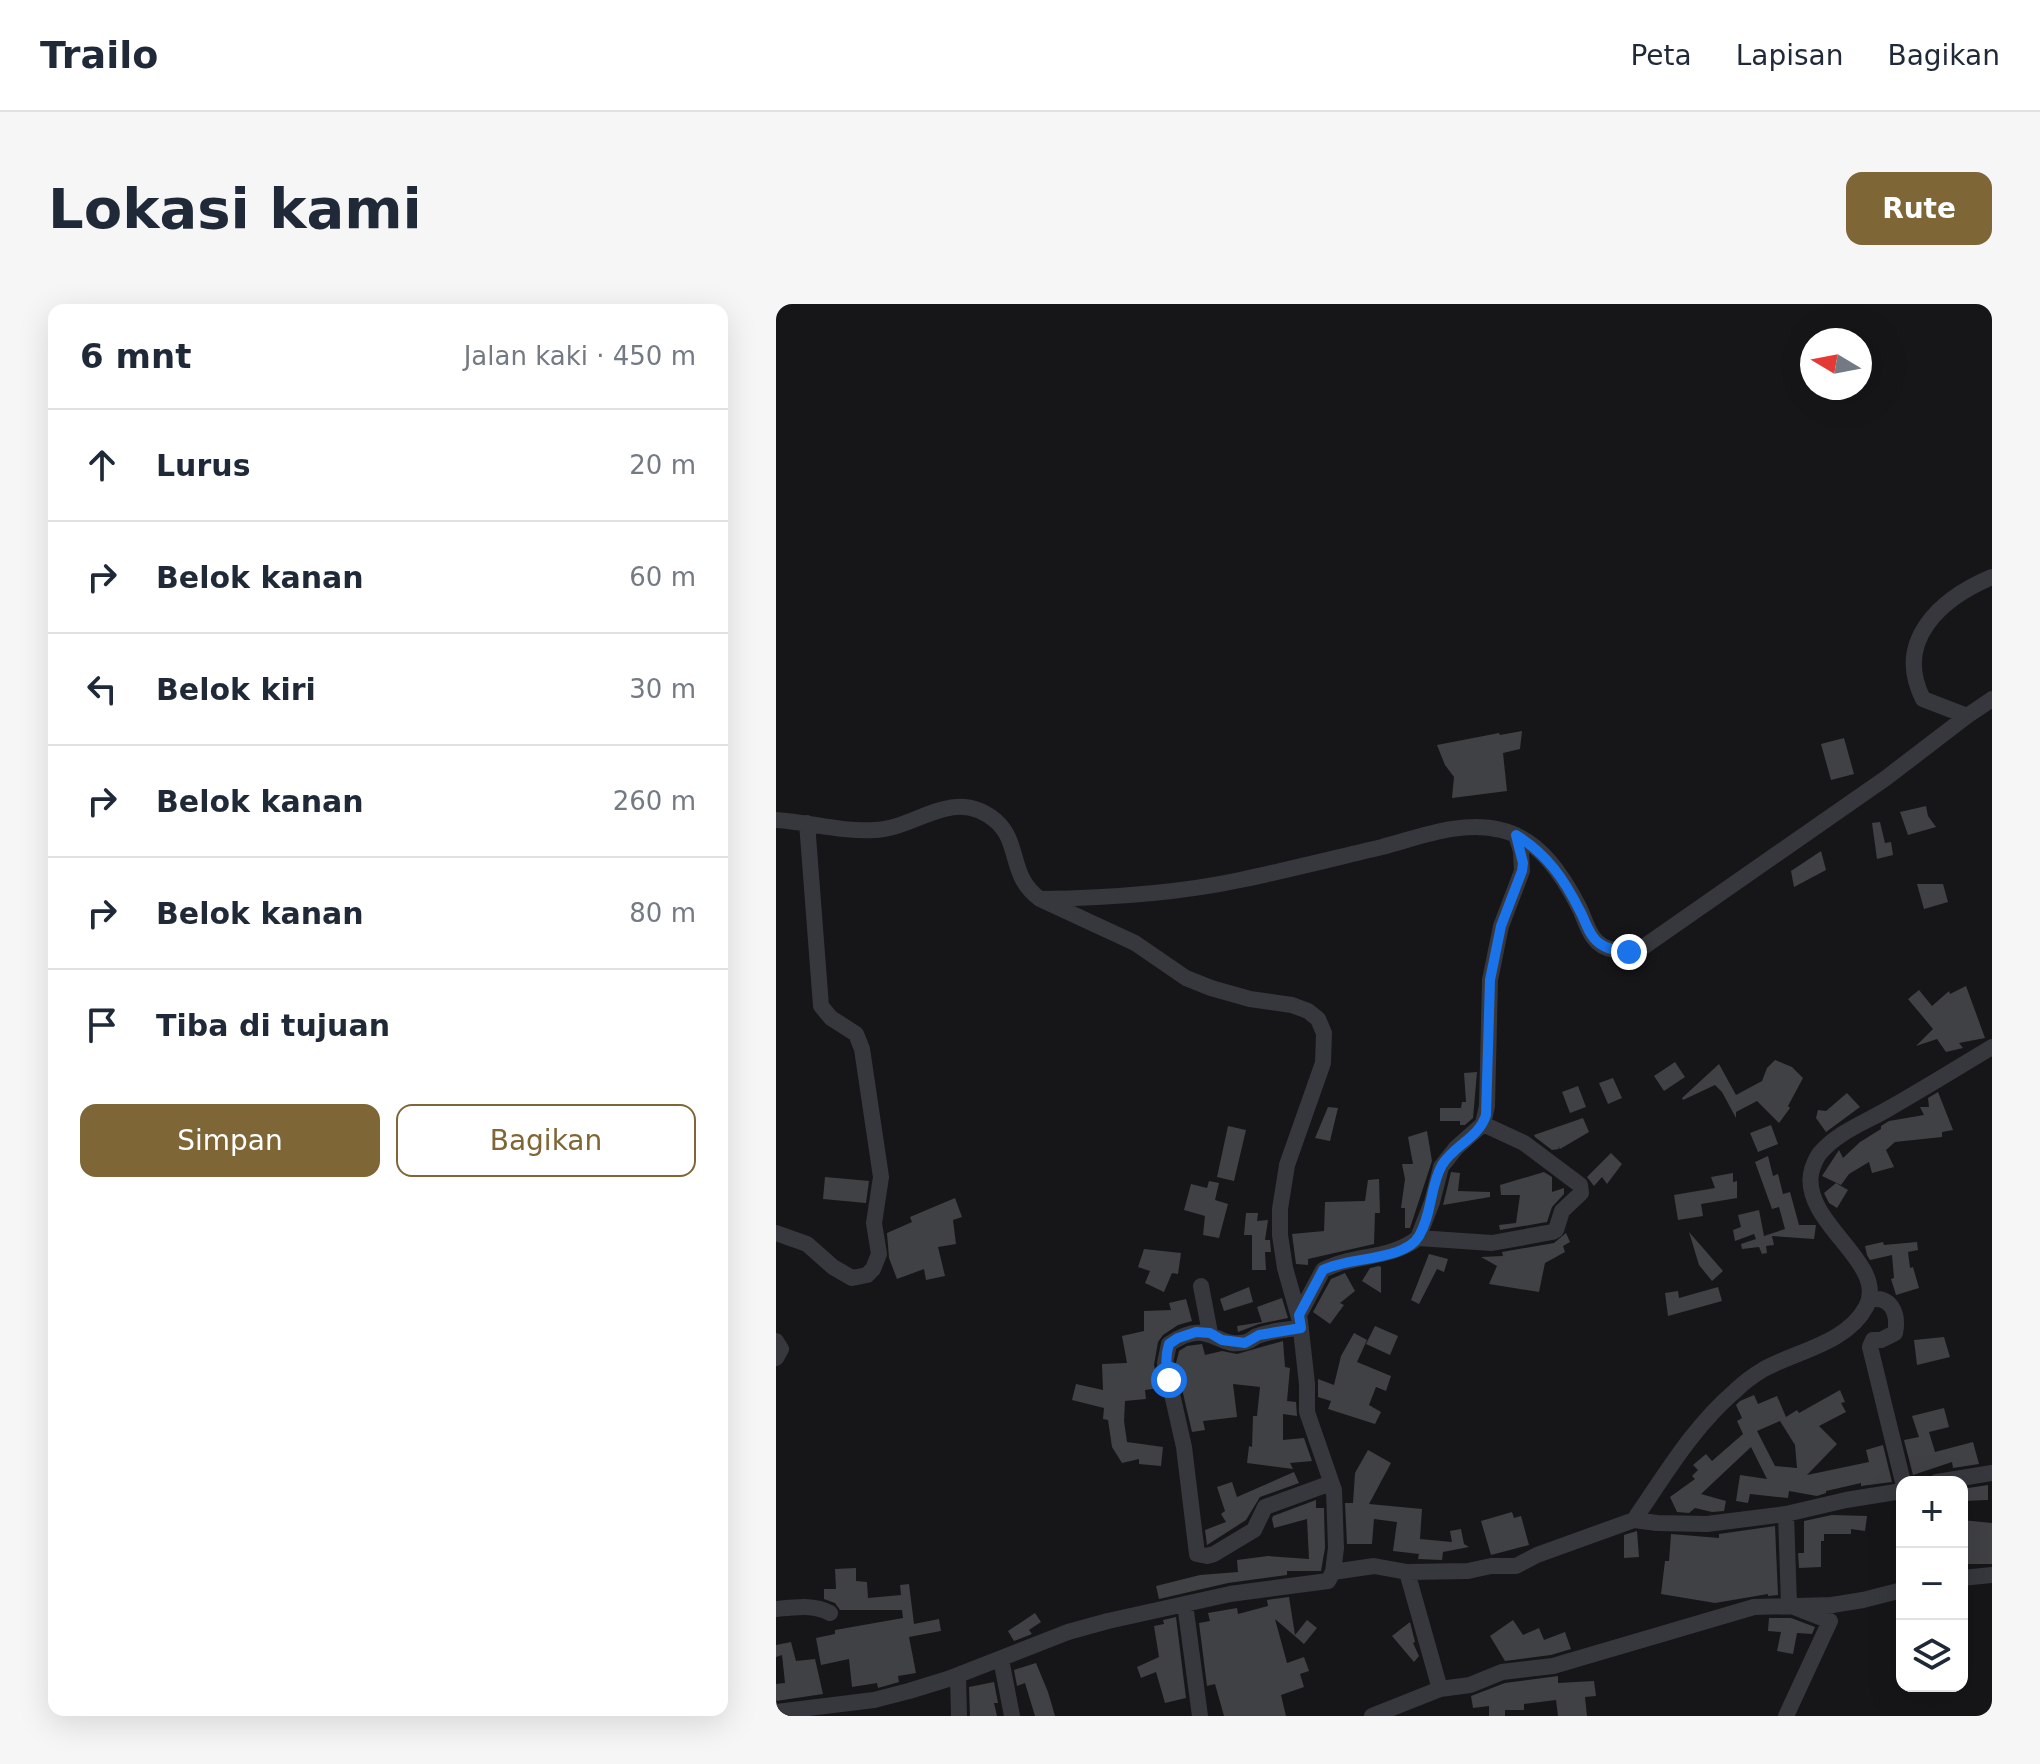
<!DOCTYPE html>
<html lang="id">
<meta charset="utf-8">
<style>
:root{--surface:#fff;--page:#f6f6f7;--text:#1f2937;--muted:#747a83;--line:#e0e1e3;--accent:#7e6636}
body{margin:0;font-family:"DejaVu Sans",sans-serif;background:var(--page);color:var(--text)}
.controls{position:absolute;right:24px;bottom:24px;display:grid;overflow:hidden;border-radius:16px;box-shadow:0 8px 32px #0002}
.controls button{width:72px;height:72px;display:grid;place-items:center;padding:0;border:0;border-bottom:2px solid var(--line);background:var(--surface);color:var(--text);font:40px sans-serif}
.compass{position:absolute;left:1024px;top:24px;width:72px;height:72px;border-radius:50%;background:var(--surface);box-shadow:0 8px 32px #0002;rotate:280deg}
.stop{position:absolute;width:24px;height:24px;margin:-18px;border:6px solid #1a73e8;border-radius:50%;background:#fff}
.stop.end{background:#1a73e8;border-color:#fff;box-shadow:0 2px 8px #0008}
.list{margin:0;padding:0;list-style:none}
h2{display:flex;justify-content:space-between;align-items:center;height:104px;margin:0;padding:0 32px;font-size:34px}
h2 small{font-size:26px;font-weight:400;color:var(--muted)}
.list li{display:grid;grid-template-columns:52px 1fr auto;gap:24px;align-items:center;box-sizing:border-box;height:112px;padding:0 32px;border-top:2px solid var(--line)}
.list b{display:block;font-size:30px;white-space:nowrap}
.list em{font-size:26px;font-style:normal;color:var(--muted)}
.actions{display:flex;gap:16px;padding:24px 32px}
.actions a{flex:1;padding:18px 0;border:2px solid var(--accent);border-radius:16px;text-align:center;font-size:28px;color:var(--accent)}
.actions .main{background:var(--accent);color:#fff}
.icon{flex:none;width:44px;height:44px;fill:none;stroke:currentColor;stroke-width:2;stroke-linecap:round;stroke-linejoin:round}
.map{position:relative;flex:none;width:1216px;height:1412px;overflow:hidden;border-radius:16px}
header{display:flex;align-items:center;gap:48px;box-sizing:border-box;height:112px;padding:0 40px;background:var(--surface);border-bottom:2px solid var(--line)}
header strong{font-size:38px}
nav{display:flex;gap:44px;margin-inline-start:auto;font-size:28px}
.intro{display:flex;align-items:center;justify-content:space-between;box-sizing:border-box;height:192px;padding:0 48px}
h1{margin:0;font-size:56px}
.button{padding:20px 36px;border-radius:16px;background:var(--accent);color:#fff;font-size:28px;font-weight:700}
main{display:flex;gap:48px;padding:0 48px}
aside{flex:1;background:var(--surface);border-radius:16px;box-shadow:0 8px 32px #0002}
.map>svg:first-child{display:block}
.building{fill:#404145;fill-rule:evenodd}
.lines{fill:none;stroke-linecap:round;stroke-linejoin:round}
.street{stroke:#37383d;stroke-width:16}
.route{stroke:#1a73e8;stroke-width:10}
</style>
<header>
<strong>Trailo</strong>
<nav><a>Peta</a><a>Lapisan</a><a>Bagikan</a></nav>
</header>
<div class="intro"><h1>Lokasi kami</h1><a class="button">Rute</a></div>
<main>
<aside>
<h2>6 mnt<small>Jalan kaki · 450 m</small></h2>
<ul class="list">
<li><svg class="icon" aria-label="ahead" viewBox="0 0 24 24"><path d="M12 20V5M6 11l6-6 6 6"/></svg><div><b>Lurus</b></div><em>20 m</em></li>
<li><svg class="icon" aria-label="right" viewBox="0 0 24 24"><path d="M7 20v-9h11M14 6l5 5-5 5"/></svg><div><b>Belok kanan</b></div><em>60 m</em></li>
<li><svg class="icon" aria-label="left" viewBox="0 0 24 24"><path d="M17 20v-9H6M10 6l-5 5 5 5"/></svg><div><b>Belok kiri</b></div><em>30 m</em></li>
<li><svg class="icon" aria-label="right" viewBox="0 0 24 24"><path d="M7 20v-9h11M14 6l5 5-5 5"/></svg><div><b>Belok kanan</b></div><em>260 m</em></li>
<li><svg class="icon" aria-label="right" viewBox="0 0 24 24"><path d="M7 20v-9h11M14 6l5 5-5 5"/></svg><div><b>Belok kanan</b></div><em>80 m</em></li>
<li><svg class="icon" aria-label="arrive" viewBox="0 0 24 24"><path d="M6 21V4h12l-3 4 3 4H6"/></svg><div><b>Tiba di tujuan</b></div></li>
</ul>
<div class="actions"><a class="main">Simpan</a><a>Bagikan</a></div>
</aside>
<div class="map">
<svg width="1216" height="1412" viewBox="0 0 1216 1412">
<rect width="100%" height="100%" fill="#161618"/>
<!-- building -->
<path class="building" d="M746,427L744,445L727,449L731,487L676,494L678,473L669,461L661,441L723,429L724,431Z
M1068,434L1078,470L1055,476L1045,440Z
M1150,502L1152,512L1160,523L1132,531L1124,508Z
M1104,518L1109,539L1115,538L1117,551L1101,555L1096,519Z
M1045,547L1050,566L1018,583L1015,567Z
M1141,580H1167L1172,598L1148,605Z
M1190,682L1209,734L1183,739L1187,744L1170,748L1161,735L1140,742L1157,725L1132,695L1143,686L1156,702L1173,687L1174,690Z
M999,756L1016,763L1027,774L1012,802L1014,804L1003,819L981,797L960,808V814L946,788L939,781L907,796L906,794L943,760L960,791L986,777L991,764Z
M899,758L909,773L888,787L878,772Z
M701,768L697,814L689,821H684V817H664V804H685L686,798H690L688,769Z
M837,774L846,794L832,800L823,779Z
M802,782L810,803L794,809L786,788Z
M1162,788L1177,826L1166,828V833L1119,838L1110,846L1118,863L1096,869L1093,858L1073,870L1065,881L1046,872L1063,846L1067,854L1084,838L1105,825V822L1113,817L1148,811L1144,803H1153L1152,794Z
M1071,789L1084,803L1050,828L1040,814L1042,806L1050,807Z
M552,803L562,804L554,837L539,834Z
M807,814L813,828L784,845L782,842L783,845L776,846L759,833L758,831Z
M995,821L1002,840L982,848L974,829Z
M452,822L470,826L458,877L441,873Z
M651,827L656,857L634,924H629V904H625L629,875L626,860H637L632,833Z
M835,849L846,860L831,880L826,873L818,882L811,873Z
M992,852L997,872L1002,870L1007,890L1014,888L1023,921H1040L1038,935L996,932L998,941L990,942L991,949L986,950L983,943L966,945L965,940L980,935L978,930L959,937L957,926L965,923L962,911L983,906L988,932L1009,925L1003,903L996,905L979,858Z
M675,868L684,869L682,887L714,888V893L667,901Z
M768,868L776,873V888L788,884V890L776,903L771,918L724,926L723,921L740,919L744,891H725L724,881Z
M957,869V878L961,877V894L925,900L927,912L902,916L898,891L939,884L935,873Z
M49,873L93,877L90,899L47,895Z
M603,875L604,909H599L598,940L532,955V961L520,960L516,930L548,927L549,898L589,897L592,876Z
M433,877L443,879L439,896L452,900L443,934L427,931L429,912L408,906L415,880L431,884Z
M1060,879L1072,886L1061,904L1053,899L1048,889Z
M179,894L186,913L177,916L180,940L162,943L169,972L150,976L148,965L121,975L113,954L111,929L136,918L134,913Z
M470,909H482L481,917L492,916L489,936H494L495,948H489L490,966H476V931H468Z
M913,928L947,967L936,977L923,961Z
M790,929L794,938L787,942L789,948L769,959L763,988L713,980L721,962L705,953L727,952L726,948L778,939Z
M1107,938L1108,941L1141,938L1142,946L1132,948L1134,964L1137,963L1143,984L1120,991L1115,975L1118,974L1116,951L1094,956L1091,951L1089,942Z
M368,945L405,949L402,970L396,969L388,988L369,979L374,967L362,963Z
M653,950L672,955L668,968L661,965L643,1000L635,996Z
M603,962L605,963V989L586,977L594,964Z
M569,969L579,987L564,999L568,1001L554,1020L537,1008L555,975Z
M473,983L477,998L448,1007L444,995Z
M942,983L946,997L892,1012L889,989L902,987L903,994Z
M506,994L512,1014L483,1020L462,1028L461,1022L486,1018L481,1003Z
M410,995L416,1017L402,1021L387,1031L382,1038L378,1061L383,1084L369,1086L370,1095L349,1097L348,1117L351,1138L387,1143L385,1162L363,1160V1155L346,1159L336,1143L332,1116L327,1115L328,1104L296,1096L300,1080L327,1086L326,1060L351,1059L346,1032L368,1027V1007L395,1006L393,999Z
M599,1022L622,1032L614,1051L590,1040Z
M578,1029L591,1036L581,1058L615,1072L610,1087L600,1083L593,1101L605,1108L599,1120L552,1105L555,1097L542,1093V1075L558,1081L565,1052Z
M1168,1033L1174,1053L1141,1061L1138,1036Z
M507,1037L509,1063L514,1064L511,1097L520,1098L521,1112L507,1110V1136L528,1134L536,1157L514,1159L517,1165L471,1159L473,1142L476,1143L477,1112H481L484,1083L457,1080L461,1113L427,1117L429,1126L416,1128L400,1059L403,1047L411,1042L426,1040L429,1051L446,1047L461,1050Z
M1064,1086L1069,1098L1065,1099L1070,1108L1043,1122L1061,1140L1031,1171L1093,1158L1090,1146L1107,1141L1116,1178L1085,1182V1179L1050,1187V1189L1041,1192L1013,1187L1012,1194L974,1190L972,1199L960,1197L964,1171L991,1175L975,1143L925,1190L950,1197L948,1207L936,1208L919,1204L913,1209L901,1208L894,1193L919,1175L916,1172L922,1166L917,1161L930,1150L936,1157L967,1130L961,1117L966,1114L960,1101L964,1097L978,1091L982,1100L1001,1092L1010,1113L1021,1106L1023,1109ZM1004,1117L1019,1141L1021,1164L999,1162L981,1127Z
M1168,1104L1173,1123L1153,1128L1159,1148L1197,1138L1203,1160L1177,1164L1176,1158L1137,1171L1128,1136L1143,1133L1136,1112Z
M592,1146L615,1159L593,1200L646,1205L644,1235L676,1238L674,1227L685,1225L688,1240L693,1243L667,1248L666,1256L642,1255L643,1250L617,1247L621,1218L598,1215L596,1240H571L569,1199H577L579,1169Z
M518,1168L523,1179L484,1193L470,1216L431,1241L429,1226L450,1218L445,1210L449,1207L441,1183L456,1178L461,1193Z
M1212,1181V1196L1186,1197V1185Z
M540,1196V1204H548L549,1244L545,1267H511V1271L452,1279L383,1295L380,1282L424,1271L462,1268L461,1256L492,1252L533,1255L531,1215L498,1224L496,1215L497,1212Z
M736,1208L738,1214L745,1212L753,1241L715,1251L705,1217Z
M1056,1211L1091,1212L1089,1227L1075,1225V1230H1048V1237H1045V1263L1023,1264L1022,1249H1028V1217Z
M1186,1216L1216,1219V1260H1186Z
M999,1222L1002,1291L992,1292V1290L939,1299L885,1290L889,1257H893L895,1230L943,1234V1230Z
M861,1227L863,1253L848,1254V1231Z
M80,1264V1277L91,1278L92,1294L125,1291L124,1281L133,1280L138,1320L163,1315L165,1327L133,1333L140,1369L122,1372L123,1378L102,1384L101,1379L76,1383L73,1355L45,1361L40,1334L59,1330V1326L127,1314L126,1306H64L59,1299L48,1295V1285H60L59,1265Z
M513,1293L519,1331L531,1316L541,1324L528,1340L499,1315L511,1359L528,1353L533,1367L524,1370L528,1383L505,1391L510,1412H448L439,1380L431,1382L423,1319L434,1317L432,1309L461,1304L462,1310L492,1302L491,1296Z
M259,1309L265,1318L253,1326L256,1330L238,1337L232,1327Z
M400,1313L410,1394L389,1399L380,1368L365,1374L361,1363L383,1353L378,1322L388,1320L387,1316Z
M993,1314H1015L1039,1323L1036,1330L1021,1329L1017,1350L1001,1347L1005,1328L992,1327Z
M737,1316L747,1331L763,1324L768,1336L789,1328L795,1345L775,1351L729,1357L714,1332Z
M634,1318L639,1338L637,1339L643,1352L638,1358L616,1332Z
M15,1338L20,1357L39,1355L47,1390L0,1397V1380L9,1379L6,1351L0,1353V1341Z
M260,1359L272,1388L279,1412H259L249,1379L241,1382L238,1366Z
M782,1372V1379L818,1377L820,1392L809,1393L811,1412H782L780,1396L748,1400V1406H729V1412H713V1402L697,1404L695,1392L729,1379Z
M218,1378L222,1399H218L221,1412H194L193,1383Z"/>
<g class="lines">
<!-- street -->
<path class="street" d="M1216,273C1166,294 1117,336 1147,395L1191,412L1216,395
M0,516C33,518 65,528 98,526C141,525 177,481 220,517C245,539 232,572 264,595C331,594 399,590 464,576C512,566 559,554 606,543C644,533 686,516 725,526C764,535 787,572 804,605C808,614 811,625 817,633C828,649 850,649 866,644L1110,474L1191,412
M264,595L359,639L410,674L435,684L474,695L516,701L532,707L542,715L548,729L547,759L511,861L504,905V931L509,964L524,1017L531,1080V1108L558,1186L560,1244L557,1268L598,1262L631,1268L692,1267L715,1262H740L761,1251L858,1216L881,1219L931,1220L1010,1210L1070,1196L1126,1187
M0,929L31,940L57,963L76,974L91,971L97,965L103,950L98,919L105,873L86,745L80,730L55,714L45,702L31,519
M642,934L716,939L776,928L780,926L786,907L805,889L804,881L748,839L707,820
M425,982L434,1029
M1093,996C1115,990 1123,1010 1119,1029L1105,1036H1097L1094,1043L1127,1178
M523,1011L547,966C577,950 614,956 642,934L656,898L665,863L680,844L707,820L711,802L714,676L725,622L746,567L745,547L740,531
M525,1024C511,1025 495,1027 481,1032C477,1034 474,1037 470,1038C440,1046 434,1012 393,1040L389,1059L408,1143L421,1250L431,1252L438,1250L478,1226L489,1203L555,1179
M0,1037L5,1045L0,1054
M1161,1178L1216,1169
M858,1216C889,1171 917,1123 959,1087C967,1079 978,1071 988,1065C1021,1047 1071,1039 1090,1003C1113,960 1027,920 1035,870C1036,863 1041,852 1045,848C1062,828 1090,818 1112,805C1147,785 1181,764 1216,743
M1186,1274L1216,1271
M409,1300L424,1412
M0,1305C18,1303 38,1300 54,1309
M225,1355L236,1412
M182,1371L183,1412
M664,1385L694,1381L726,1368L777,1362L978,1303L1056,1301L1087,1296L1126,1286
M0,1408L98,1396L133,1387L172,1375L292,1328L332,1317L454,1290L552,1277L557,1268
M596,1412L664,1385L631,1268
M1010,1412L1054,1317L1013,1301L1010,1210"/>
</g>
<g class="lines">
<!-- route -->
<path class="route" d="M393,1076C390,1063 389,1053 393,1040L402,1034L420,1028L434,1029L446,1036L469,1039L483,1031L525,1024L523,1011L547,966C571,953 629,957 643,932C656,910 654,882 666,861C678,841 703,834 710,811L714,676L725,622L746,567L747,559L740,531C771,550 788,575 804,607C810,618 813,632 823,639C832,646 843,647 853,648"/>
</g>
</svg>
<div class="controls">
<button>+</button>
<button>−</button>
<button><svg class="icon" aria-label="layers" viewBox="0 0 24 24"><path d="M12 4l9 5-9 5-9-5zM3 14l9 5 9-5"/></svg></button>
</div>
<svg class="compass" viewBox="-18 -18 36 36"><path d="M0-13l5 13h-10z" fill="#e53935"/><path d="M0 13l5-13h-10z" fill="#747a83"/></svg>
<div class="stop" style="left:393px;top:1076px"></div>
<div class="stop end" style="left:853px;top:648px"></div>
</div>
</main>
